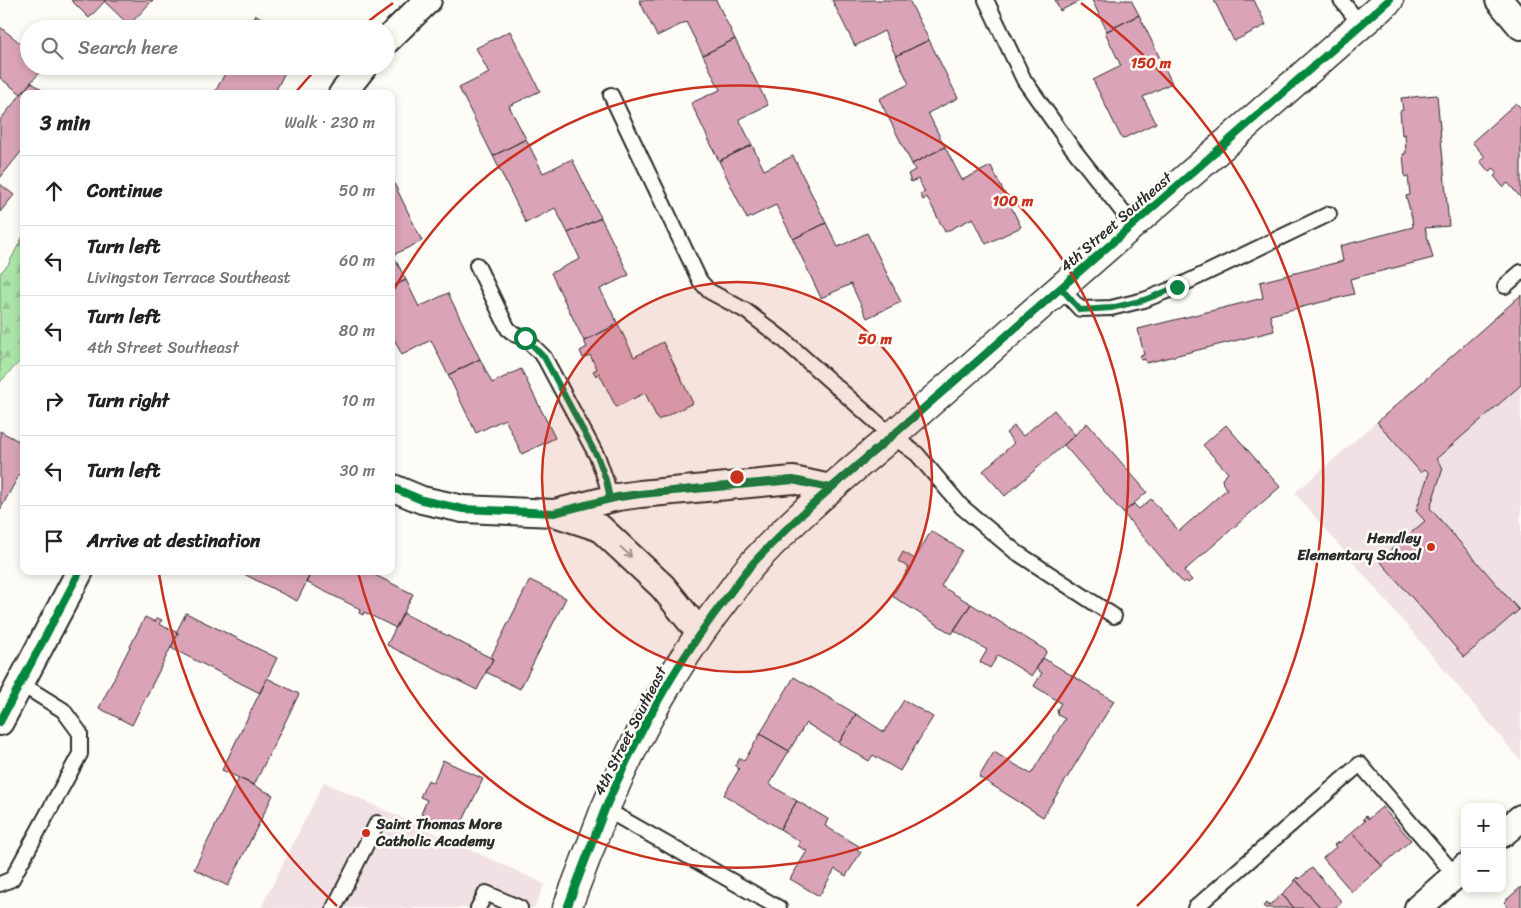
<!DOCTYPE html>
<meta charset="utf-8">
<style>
:root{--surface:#fff;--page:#f6f6f6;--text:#222;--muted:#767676;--line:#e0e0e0}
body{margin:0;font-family:Sriracha,sans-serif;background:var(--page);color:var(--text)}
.controls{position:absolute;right:15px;bottom:15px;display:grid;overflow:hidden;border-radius:10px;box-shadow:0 2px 8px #0003}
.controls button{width:45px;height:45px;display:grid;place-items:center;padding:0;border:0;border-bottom:1px solid var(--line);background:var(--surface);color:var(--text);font:25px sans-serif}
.stop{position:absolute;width:15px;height:15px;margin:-11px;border:4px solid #0b8043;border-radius:50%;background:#fff}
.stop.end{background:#0b8043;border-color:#fff;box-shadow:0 1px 5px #0008}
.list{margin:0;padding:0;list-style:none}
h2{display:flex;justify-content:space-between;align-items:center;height:65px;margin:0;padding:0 20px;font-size:21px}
h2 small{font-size:16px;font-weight:400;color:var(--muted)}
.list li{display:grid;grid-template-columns:32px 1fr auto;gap:15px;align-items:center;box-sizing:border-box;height:70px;padding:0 20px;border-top:1px solid var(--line)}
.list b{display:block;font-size:19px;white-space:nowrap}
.list p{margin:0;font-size:16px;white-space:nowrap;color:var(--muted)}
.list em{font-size:16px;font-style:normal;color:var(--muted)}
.icon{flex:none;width:28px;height:28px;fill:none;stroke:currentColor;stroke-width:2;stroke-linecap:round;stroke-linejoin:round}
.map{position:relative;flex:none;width:1521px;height:908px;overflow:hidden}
.search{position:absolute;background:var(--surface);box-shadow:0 2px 8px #0003;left:20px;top:20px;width:375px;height:55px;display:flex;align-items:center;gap:12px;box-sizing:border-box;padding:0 18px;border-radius:28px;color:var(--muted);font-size:19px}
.panel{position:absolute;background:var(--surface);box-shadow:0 2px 8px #0003;left:20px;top:90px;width:375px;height:485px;border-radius:10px}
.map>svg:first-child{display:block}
.built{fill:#f2e1e4}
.forest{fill:url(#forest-firs);stroke:#6c886a}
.building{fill:#daa3b8;stroke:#2b2b2b}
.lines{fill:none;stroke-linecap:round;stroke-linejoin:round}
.service-casing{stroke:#2b2b2b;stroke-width:18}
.minor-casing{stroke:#2b2b2b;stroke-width:30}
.tertiary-casing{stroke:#2b2b2b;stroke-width:31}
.service{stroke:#fdfcf7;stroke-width:14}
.minor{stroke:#fdfcf7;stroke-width:26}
.tertiary{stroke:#fdfcf7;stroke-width:28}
.cycleway-casing{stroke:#fdfcf7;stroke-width:11}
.cycleway{stroke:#00873e;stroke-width:8}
.oneway{stroke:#9e9e9b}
.route{stroke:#0b8043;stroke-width:6}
.ring{fill:none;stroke:#c8321e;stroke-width:2.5}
.poi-dot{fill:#c8321e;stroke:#fdfcf7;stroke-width:2}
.labels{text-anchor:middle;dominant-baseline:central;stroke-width:5;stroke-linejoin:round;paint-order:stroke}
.street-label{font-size:15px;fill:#2b2b2b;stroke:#fdfcf7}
.poi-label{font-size:15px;font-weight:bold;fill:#2b2b2b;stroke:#fdfcf7;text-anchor:end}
.centre{fill:#c8321e;stroke:#fdfcf7;stroke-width:2.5}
.ring-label{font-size:15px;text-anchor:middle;font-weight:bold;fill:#c8321e;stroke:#fdfcf7;stroke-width:5;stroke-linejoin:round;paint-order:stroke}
</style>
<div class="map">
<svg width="1521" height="908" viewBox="0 0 1521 908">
<defs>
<pattern id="forest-firs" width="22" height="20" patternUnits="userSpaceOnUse" patternTransform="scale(1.25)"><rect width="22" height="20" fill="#ace5a9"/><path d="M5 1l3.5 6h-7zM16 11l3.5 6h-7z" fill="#94c592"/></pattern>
</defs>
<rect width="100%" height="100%" fill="#fdfcf7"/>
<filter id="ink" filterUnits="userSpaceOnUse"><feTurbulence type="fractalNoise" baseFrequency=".02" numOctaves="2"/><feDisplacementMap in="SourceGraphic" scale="10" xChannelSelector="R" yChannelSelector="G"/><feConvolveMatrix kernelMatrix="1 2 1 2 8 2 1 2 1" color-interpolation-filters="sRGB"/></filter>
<g filter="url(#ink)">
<!-- built -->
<path class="built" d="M1521,295V761L1295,493Z
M324,782L545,884L534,908H261Z"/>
<!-- forest -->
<path class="forest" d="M24,234V357L0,382V273L8,265Z"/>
<!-- building -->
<path class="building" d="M71,0H106L89,18Z
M106,0H153L129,25L104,1Z
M639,0H716L735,39L703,55L686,22L657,36Z
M832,0H909L929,40L896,56L884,31L855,46Z
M1055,0H1081L1060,11Z
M1092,0H1131L1139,15L1107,31Z
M1214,0H1254L1266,25L1234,41Z
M256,15L282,29H249Z
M1139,15L1172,83L1143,97L1156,123L1122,139L1093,80L1121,66L1105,32Z
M0,27L29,50V66H45L21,94L0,78Z
M510,31L540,91L509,106L526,139L493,156L459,88L489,73L476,48Z
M735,39L768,105L739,119L752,145L719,161L691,103L720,90L703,55Z
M929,40L958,98L928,113L945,147L912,164L879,99L909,84L896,56Z
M229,66H288L274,94H214Z
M31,82L47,94H24V148L0,178V120Z
M1437,95L1449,226L1425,228L1433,258L1350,279L1354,294L1270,315L1274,331L1146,363L1145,359L1141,360L1139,356L1144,355L1138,329L1263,298L1260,282L1343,261L1340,246L1413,227L1412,218L1406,196L1410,195L1408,176L1405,177L1403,154L1406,153L1405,134L1402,135L1400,111L1403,110L1401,98Z
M1516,103L1521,108V198L1508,183L1503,187L1494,176L1498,173L1494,168L1489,172L1480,161L1485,157L1472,142Z
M526,139L543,173L572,159L601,218L568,233L555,208L526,223L493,156Z
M752,145L764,170L793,156L826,223L793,239L776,205L747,219L719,161Z
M945,147L962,180L991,166L1021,227L986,244L973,218L945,232L927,197L923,200L920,194L925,192L918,179L911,182L908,174L915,170L912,164Z
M391,177L422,241L393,255L406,280L391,287Z
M0,184L14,195L0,212Z
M601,218L629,275L600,289L618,324L584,341L551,273L580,259L568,233Z
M826,223L838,247L867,233L901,302L867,318L851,284L821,298L793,239Z
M406,280L419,307L448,293L480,359L448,375L431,340L402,355L391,333V287Z
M1521,295V385L1436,459L1443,468L1430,508L1519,610L1464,657L1379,560L1425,521L1416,511L1429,473L1425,469L1421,473L1377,422Z
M618,324L634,357L663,342L693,403L658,420L645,393L616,407L599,373L596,376L593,371L597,369L590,355L583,358L580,351L587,347L584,341Z
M480,359L492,383L521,369L555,438L522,454L505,419L476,433L448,375Z
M1054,410L1075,435L1005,496L983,471L1014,443L1006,433L1014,426L1023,436Z
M1087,423L1147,492L1123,513L1064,445Z
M1226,425L1280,487L1184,571L1192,580L1188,583L1186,581L1183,583L1123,513L1134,504L1139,509L1151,499L1179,531L1227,489L1223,484L1222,479L1228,473L1203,445Z
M24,430V444L18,441Z
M0,431L24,444V466L0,510Z
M931,531L962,550L941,586L971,604L952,634L892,596L909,568L898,561L903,552L915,559Z
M238,571H312L297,601Z
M312,571H367L413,594L396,628L364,612L363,615L359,613L360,609L306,582Z
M530,580L566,598L520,689L486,672L493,659L491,657Z
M971,604L1047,651L1032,676L998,655L990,668L980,662L987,650L954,630Z
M186,613L277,658L260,693L171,648L178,633H176Z
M403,613L493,659L477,690L387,645Z
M145,617L155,622L157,618L162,620L159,624L178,633L132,725L99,708Z
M1043,658L1114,701L1043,817L979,777L994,752L1031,774L1065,719L1058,715L1057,710L1061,703L1034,686L1042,673L1036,669Z
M794,677L856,714L839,743L806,723L789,751L760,734Z
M267,678L299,694L254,785L222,770Z
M904,700L933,717L900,771L873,755L869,761L839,743L856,714L884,732Z
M760,734L789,751L769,784L797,801L780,829L724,795L739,769L735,766L740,758L744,761Z
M443,760L483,779L458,831L421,814L427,800L420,797L428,780L433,783Z
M239,778L273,795L228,886L194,869Z
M797,801L828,819L825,826L859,846L857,850L861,852L846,876L835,869L819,896L790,879L807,851L798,846L800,842L780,829Z
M1382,807L1411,840L1382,866L1352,832L1365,821L1363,819L1366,816L1368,819Z
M1352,832L1382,866L1352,892L1323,858L1336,847L1334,845L1338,842L1339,843Z
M1312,868L1342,902L1334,908H1321L1295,879L1297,877L1299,879Z
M1295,879L1321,908H1294L1282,894L1295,882L1293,881Z
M1521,887V908H1509L1504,902Z
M1282,894L1294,908H1265L1263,906L1267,903L1269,906Z"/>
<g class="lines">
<defs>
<path id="service" d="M986,0L1024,80L1070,145L1133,225
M1341,0L1361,25
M611,95L700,281L709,291L746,311L785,341L892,436L917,454L962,507L1016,552L1114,616
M477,265L508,329L516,335L525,338L544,357L598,458L606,481L609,494L607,503
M1505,286L1521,272
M1061,288L1080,309L1111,308L1144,300L1177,287L1329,214
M605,809L779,908
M0,884L12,879L80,754V733L63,710L21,684
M334,908L377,823
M478,908L486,893L520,908
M1195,908L1360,764L1455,875"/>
<path id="minor" d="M1499,0L1521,26
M386,41L428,0
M342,94L364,66
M391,487L422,500L463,509L554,513L618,497L640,494L793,480L830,488
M554,513L600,528L663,587L700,633
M0,722L80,571
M1502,834L1521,818
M1418,908L1465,867"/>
<path id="tertiary" d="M567,908C580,875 592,842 605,809C637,734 677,661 727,597C737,584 746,570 758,558C799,514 846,475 892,436L1389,0"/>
</defs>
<!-- service casing -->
<use href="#service" class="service-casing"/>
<!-- minor casing -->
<use href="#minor" class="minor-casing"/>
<!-- tertiary casing -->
<use href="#tertiary" class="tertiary-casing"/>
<!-- service -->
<use href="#service" class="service"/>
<!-- minor -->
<use href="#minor" class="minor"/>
<!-- tertiary -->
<use href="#tertiary" class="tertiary"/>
<defs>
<path id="cycleway" d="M391,487L422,500L463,509L554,513L618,497L640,494L793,480L830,488
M0,722L80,571
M567,908C580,875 592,842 605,809C637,734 677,661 727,597C737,584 746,570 758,558C799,514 846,475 892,436L1389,0"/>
</defs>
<!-- cycleway casing -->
<use href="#cycleway" class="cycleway-casing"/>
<!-- cycleway -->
<use href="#cycleway" class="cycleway"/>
</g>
<!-- one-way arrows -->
<defs><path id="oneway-shaft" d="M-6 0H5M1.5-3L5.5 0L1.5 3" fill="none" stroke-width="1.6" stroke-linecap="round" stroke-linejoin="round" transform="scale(1.25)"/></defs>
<use class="oneway" href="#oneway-shaft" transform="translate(626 552) rotate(43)"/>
</g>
<g class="lines" filter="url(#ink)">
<!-- route -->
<path class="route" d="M525,338L544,357L598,458L606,480L609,494L608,499L640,494L792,480L830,488L892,436L1061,288L1080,310L1111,308L1144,300L1177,287"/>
</g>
<!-- distance rings -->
<circle cx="737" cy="477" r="195" fill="#c8321e" fill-opacity=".12"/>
<g class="ring">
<circle cx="737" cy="477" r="195"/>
<path d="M392 293A391 391 0 1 1 358 572"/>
<path d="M337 906A586 586 0 0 1 159 574M295 93A586 586 0 0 1 319 66M360 28A586 586 0 0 1 393 3M1081 3A586 586 0 0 1 1137 906"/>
</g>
<!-- markers -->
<g class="poi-dot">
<circle cx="1431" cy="547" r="5"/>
<circle cx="366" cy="833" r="5"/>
</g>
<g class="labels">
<!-- street labels -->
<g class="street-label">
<text transform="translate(1116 222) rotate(-41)">4th Street Southeast</text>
<text transform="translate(630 731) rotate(-63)">4th Street Southeast</text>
</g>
<!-- poi labels -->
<g class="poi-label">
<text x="1421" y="538">Hendley<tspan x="1421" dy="17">Elementary School</tspan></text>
<text x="376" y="824" text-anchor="start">Saint Thomas More<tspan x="376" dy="17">Catholic Academy</tspan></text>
</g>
</g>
<circle cx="737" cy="477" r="8" class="centre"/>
<g class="ring-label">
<text x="1151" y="68">150 m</text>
<text x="1013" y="206">100 m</text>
<text x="875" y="344">50 m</text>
</g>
</svg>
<div class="controls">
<button>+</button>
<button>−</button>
</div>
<div class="stop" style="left:525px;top:338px"></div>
<div class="stop end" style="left:1177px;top:287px"></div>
<div class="search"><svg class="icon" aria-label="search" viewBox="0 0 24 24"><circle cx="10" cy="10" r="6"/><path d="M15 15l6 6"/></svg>Search here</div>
<section class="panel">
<h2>3 min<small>Walk · 230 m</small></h2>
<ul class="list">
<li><svg class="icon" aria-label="ahead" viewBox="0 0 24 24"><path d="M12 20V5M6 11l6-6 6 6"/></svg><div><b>Continue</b></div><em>50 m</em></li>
<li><svg class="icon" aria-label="left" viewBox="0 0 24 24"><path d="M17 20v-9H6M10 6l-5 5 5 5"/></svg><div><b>Turn left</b><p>Livingston Terrace Southeast</p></div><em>60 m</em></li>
<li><svg class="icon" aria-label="left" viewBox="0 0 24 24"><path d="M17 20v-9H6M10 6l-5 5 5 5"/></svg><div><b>Turn left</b><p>4th Street Southeast</p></div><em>80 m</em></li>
<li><svg class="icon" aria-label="right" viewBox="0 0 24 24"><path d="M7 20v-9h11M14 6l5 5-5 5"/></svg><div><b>Turn right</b></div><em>10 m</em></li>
<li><svg class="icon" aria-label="left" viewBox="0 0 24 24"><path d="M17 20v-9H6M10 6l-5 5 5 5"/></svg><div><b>Turn left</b></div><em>30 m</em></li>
<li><svg class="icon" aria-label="arrive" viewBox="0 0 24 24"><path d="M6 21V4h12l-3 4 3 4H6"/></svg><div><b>Arrive at destination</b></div></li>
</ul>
</section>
</div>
